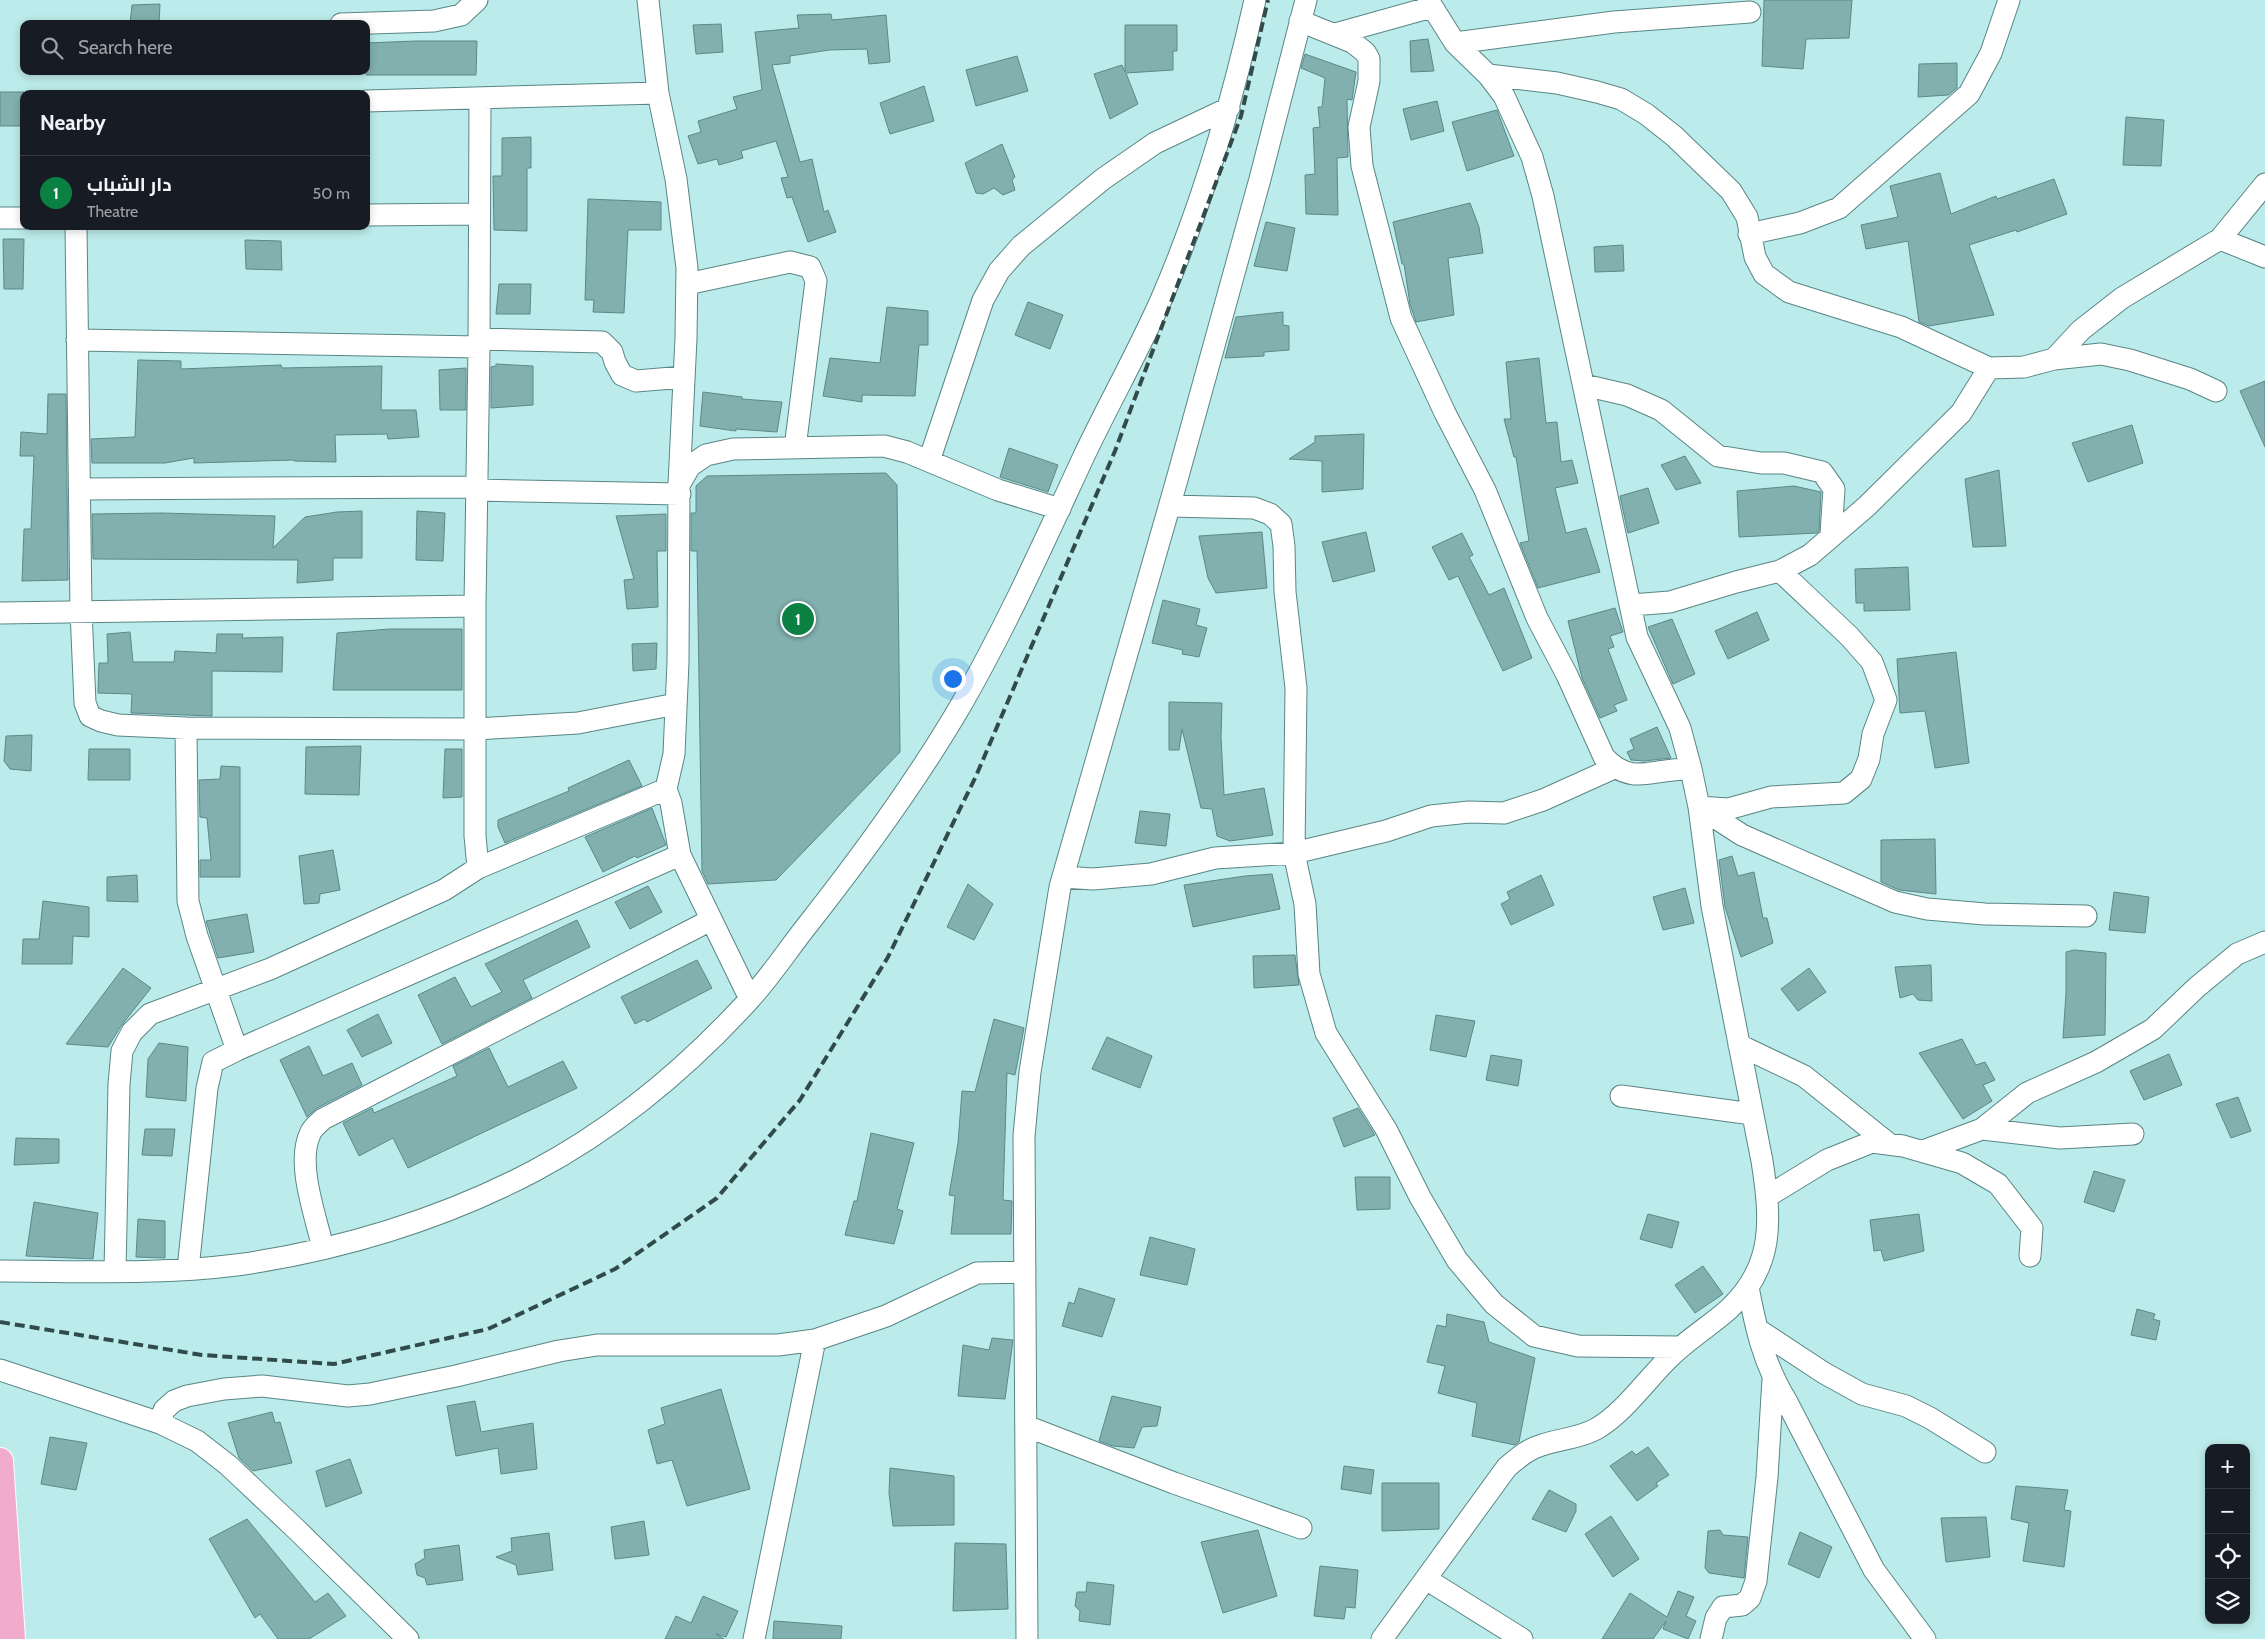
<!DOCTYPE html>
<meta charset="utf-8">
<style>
:root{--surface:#171b24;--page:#242831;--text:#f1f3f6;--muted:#9ea1a6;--line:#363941;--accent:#0b8043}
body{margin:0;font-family:Cabin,Cairo,sans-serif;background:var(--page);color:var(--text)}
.controls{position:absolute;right:15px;bottom:15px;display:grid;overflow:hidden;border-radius:10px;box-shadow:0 2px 8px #0003}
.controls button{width:45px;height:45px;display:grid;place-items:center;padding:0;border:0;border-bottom:1px solid var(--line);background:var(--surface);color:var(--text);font:25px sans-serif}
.you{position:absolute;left:952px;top:678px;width:18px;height:18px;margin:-12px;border:4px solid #fff;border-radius:50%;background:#1a73e8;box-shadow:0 0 0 8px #1a73e833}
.badge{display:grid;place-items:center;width:32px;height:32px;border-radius:50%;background:var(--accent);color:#fff;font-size:16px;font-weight:700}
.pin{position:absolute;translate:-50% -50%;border:2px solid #fff;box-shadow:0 1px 5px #0006}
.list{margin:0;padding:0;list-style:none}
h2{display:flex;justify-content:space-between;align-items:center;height:65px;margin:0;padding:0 20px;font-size:21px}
h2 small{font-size:16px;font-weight:400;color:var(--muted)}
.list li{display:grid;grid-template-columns:32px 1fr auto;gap:15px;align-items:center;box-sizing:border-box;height:75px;padding:0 20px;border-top:1px solid var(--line)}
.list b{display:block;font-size:19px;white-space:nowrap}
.list p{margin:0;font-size:16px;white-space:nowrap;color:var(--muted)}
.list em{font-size:16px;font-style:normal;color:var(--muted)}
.icon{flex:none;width:28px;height:28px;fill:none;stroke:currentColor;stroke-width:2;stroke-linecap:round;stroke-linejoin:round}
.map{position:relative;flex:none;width:2265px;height:1639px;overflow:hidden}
.search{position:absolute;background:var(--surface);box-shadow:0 2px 8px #0003;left:20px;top:20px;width:350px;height:55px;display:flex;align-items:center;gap:12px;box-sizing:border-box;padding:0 18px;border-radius:10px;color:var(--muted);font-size:19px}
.panel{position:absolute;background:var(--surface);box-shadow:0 2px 8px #0003;left:20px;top:90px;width:350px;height:140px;border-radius:10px}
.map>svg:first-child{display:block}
.building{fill:#81b0af;stroke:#5c8988}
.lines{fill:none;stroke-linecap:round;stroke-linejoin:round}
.minor-casing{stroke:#598685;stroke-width:23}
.major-casing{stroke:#fff;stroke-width:28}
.minor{stroke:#fff;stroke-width:21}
.major{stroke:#f1accd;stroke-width:26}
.rail{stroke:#314b4b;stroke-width:4;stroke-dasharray:10 5;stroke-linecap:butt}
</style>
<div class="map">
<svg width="2265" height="1639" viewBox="0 0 2265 1639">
<rect width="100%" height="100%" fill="#bbebea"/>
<!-- building -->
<path class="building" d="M1764,0H1852L1849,38L1806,39L1803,69L1762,66Z
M160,4L159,24H130L132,5Z
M831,14L832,20L886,15L890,62L869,64L867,49L829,50L790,56V63L772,65L800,162L812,159L824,212L828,210L836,232L808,242L792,197L787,198L781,178L788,177L776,141L741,151L743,158L719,165L717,159L698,164L688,136L701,132L698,121L737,109L733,97L762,90L755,32L799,28L797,15Z
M721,24L723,52L696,54L693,25Z
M1125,25H1177V51H1173V70L1126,73L1138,104L1110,119L1094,74L1122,65L1125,72Z
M1428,39L1434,71L1411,72L1410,41Z
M416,41H477L476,75H366V43Z
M1305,54L1356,72L1352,100L1347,99L1348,157L1337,158L1338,215L1306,214L1305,175L1315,174L1313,128L1320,127L1318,107H1322L1325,78L1301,68Z
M1017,56L1028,91L976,106L966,70Z
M1957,63V88L1948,95L1918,97L1919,64Z
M924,86L934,121L890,134L880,103Z
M0,92H24V126H0Z
M1437,101L1444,131L1411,140L1403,109Z
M1497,110L1514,156L1467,171L1452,122Z
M2126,117L2164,120L2161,166L2123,165Z
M531,137V168H527V231L494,230L493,176H502V138Z
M1002,144L1015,177L1012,180L1015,190L1003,195L994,188L983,194L976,193L965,163Z
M1940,173L1951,214L1996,196L1997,199L2054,179L2067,214L2017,232L2016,230L1969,245L1994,315L1929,326L1919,322L1908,241L1866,249L1861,225L1898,217L1890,186Z
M588,199L661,202V230H628L624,313L593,312L594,300H585Z
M1470,203L1479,227L1483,253L1448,258L1454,315L1416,322L1410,304L1404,264H1402L1393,222Z
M1266,222L1295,228L1287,271L1254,266Z
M3,239H24L23,289H4Z
M245,240L281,241L282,270L246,269Z
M1623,245L1624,271L1595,272L1594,247Z
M499,284H531L530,314H496Z
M1028,302L1063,315L1050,349L1015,335Z
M887,307L928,311V345H919L915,396L862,395V402L823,396L830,358L880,363Z
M1283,312V325L1289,326V350L1264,352V356L1225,358L1236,317Z
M1539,358L1546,423L1557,422L1561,462L1572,460L1578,483L1555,488L1566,533L1586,528L1600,572L1538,588L1520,543L1529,541L1516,457H1514L1504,419H1511L1506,362Z
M138,360L181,361V369L281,365L282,368L382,366L381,410H416L419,437L388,439L387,434L335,435L336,462L294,461V460L194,463V458L165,463H92L91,439L135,437Z
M496,364L533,366V405L491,408V367L496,366Z
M466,368V410H440L439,370Z
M2265,381V447L2240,391Z
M703,392L742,397V399L782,402L777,432L736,429V431L700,426Z
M48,394H66L68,580L22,581L24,529H31L34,456H20L21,432L47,434Z
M2132,425L2143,463L2088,482L2072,443Z
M1364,434L1363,489L1322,492V461L1289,459L1315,442V436Z
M1009,448L1058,465L1048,492L1000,477Z
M1685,456L1701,483L1676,490L1661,465Z
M1999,470L2006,546L1973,547L1965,479Z
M886,473L897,485L900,752L776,880L708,884L702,871L697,551H691V513H696V486L707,476Z
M1794,486L1821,492L1819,531L1817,533L1739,537L1737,491Z
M1648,488L1659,523L1628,533L1620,496Z
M362,511V558H333V580L297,583L298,560L93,559L92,514L161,513L275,516L273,548L305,517L337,512Z
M417,511L445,513L443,561L416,560Z
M666,514V551H657L658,607L627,609L624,580L634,579L616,516Z
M1262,532L1267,588L1216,593L1208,578L1199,536Z
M1366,532L1375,571L1333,582L1322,542Z
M1462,533L1473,555L1469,557L1489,595L1504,588L1532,658L1503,671L1458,576L1449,580L1432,547Z
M1908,567L1910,610L1864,611V603H1856L1855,569Z
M1163,600L1200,609L1196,625L1207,628L1199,657L1182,654L1183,650L1152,643Z
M1615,608L1623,632L1610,636L1614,647L1608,649L1627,700L1614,705L1617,711L1600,718L1582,678L1568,621Z
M1757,612L1769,640L1728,659L1715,631Z
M1672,619L1695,674L1673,684L1648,627Z
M390,629H462V690H333L337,633Z
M130,632L133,662H174L175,651L216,653L217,634H243L242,638L283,637L282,672L212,671V716L131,713L132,694L98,693L99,663H108L107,634Z
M657,643L656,669L633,671L632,644Z
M1956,652L1969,763L1935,768L1925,711L1900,713L1897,659Z
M1169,702L1222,703L1221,737L1224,795L1264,788L1273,835L1230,841L1217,836L1212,809L1201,808L1182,729L1179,750H1169Z
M1657,727L1671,758L1644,761L1631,760L1627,752L1634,749L1630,739Z
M32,735L31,771L10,769L4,761L6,736Z
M361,746L359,795L305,794L306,747Z
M89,749H130V780H88Z
M445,749H462V797L443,798Z
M629,760L642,786L505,843L498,827V820L569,791L568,788Z
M221,766L240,767V877H200V860H211L207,818L200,817L199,780L220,779Z
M652,808L666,845L637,858L635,856L603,872L585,837Z
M1140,811L1170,814L1166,846L1135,843Z
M1935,839L1936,894L1899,890L1881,882V840Z
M333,850L340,890L320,894L319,903L304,904L299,856Z
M1732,856L1738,876L1754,872L1763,918H1767L1773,943L1741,957L1725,907L1719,860Z
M1272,874L1280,909L1193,927L1184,885L1245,876Z
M137,875L138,902L107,901V877Z
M1541,875L1554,905L1511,925L1501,904L1510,899L1507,892Z
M968,884L993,904L974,940L947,927Z
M648,886L662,912L630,929L615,902Z
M1685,888L1694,923L1663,930L1653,897Z
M2114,892L2149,897L2145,933L2109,930Z
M43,901L89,907V937L73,936L72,964H22L23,939H39Z
M247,914L254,952L218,958L206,921Z
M577,920L590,947L523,980L532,998L442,1044L418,995L455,977L471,1007L502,992L485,964Z
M2074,950L2106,953L2105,1035L2063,1038L2066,993V952Z
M1295,955L1299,985L1254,988L1253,956Z
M697,960L712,988L647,1022L645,1019L635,1024L621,997Z
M1931,965L1932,1001L1918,1000L1913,994L1900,998L1895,967Z
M123,968L151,988L121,1026L108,1047L66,1044Z
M1809,968L1826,992L1798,1011L1781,989Z
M378,1014L392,1043L362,1057L347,1030Z
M1436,1015L1475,1021L1466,1057L1430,1050Z
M994,1019L1024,1028L1015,1075L1007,1073L1003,1200L1012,1201L1011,1234H951L955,1196L949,1195L958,1143L962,1091L975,1092Z
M1107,1037L1152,1056L1140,1088L1092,1069Z
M1962,1039L1976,1065L1985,1062L1995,1080L1983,1085L1992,1101L1963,1119L1919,1053Z
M159,1043L188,1047L186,1101L146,1097L148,1059Z
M309,1046L323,1076L352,1063L362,1085L317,1108L307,1117L280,1060Z
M489,1048L508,1087L563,1061L577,1088L408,1168L393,1138L359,1156L343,1123L372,1108L374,1113L457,1076L453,1066Z
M2169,1054L2182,1085L2144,1100L2130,1071Z
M1491,1055L1522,1060L1518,1086L1486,1080Z
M2238,1097L2251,1131L2231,1138L2216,1104Z
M1358,1108L1375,1135L1344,1147L1333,1118Z
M145,1129H175L172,1156L142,1155Z
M871,1133L914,1143L897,1209L903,1211L894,1244L845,1235L854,1201H857Z
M16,1138L59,1139V1163L14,1165Z
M2094,1171L2125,1180L2114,1212L2084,1202Z
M1355,1177H1390V1209L1357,1210Z
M34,1202L98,1213L93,1259L26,1256Z
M1648,1214L1679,1222L1672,1248L1640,1239Z
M1919,1214L1924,1251L1884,1261L1881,1250L1874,1251L1870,1220Z
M138,1219L165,1221V1258L136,1257Z
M1150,1237L1195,1249L1187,1285L1140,1275Z
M1703,1266L1723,1294L1695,1313L1675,1285Z
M1079,1288L1115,1299L1102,1337L1062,1326L1069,1302L1074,1304Z
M2137,1309L2155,1314L2153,1319L2160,1321L2156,1340L2131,1335Z
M1447,1314L1484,1322L1489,1342L1535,1358L1519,1442L1515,1445L1472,1436L1477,1403L1438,1393L1445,1366L1427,1362L1437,1325L1446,1327Z
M992,1338L1013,1340L1005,1399L958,1396L963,1345L989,1350Z
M721,1389L750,1489L687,1506L672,1460L657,1464L648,1430L665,1424L661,1408Z
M1112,1396L1161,1407L1157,1426L1142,1427L1134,1448L1113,1446L1099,1441Z
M475,1401L481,1432L533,1423L537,1469L501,1474L498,1448L456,1456L447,1406Z
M272,1412L275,1423L280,1422L292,1463L253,1471L239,1458L228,1423Z
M50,1437L87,1443L76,1490L41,1484Z
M1648,1447L1669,1475L1656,1483L1658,1486L1637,1501L1610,1466L1632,1451L1636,1455Z
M350,1459L362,1493L326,1507L316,1471Z
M1344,1466L1374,1470L1371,1494L1341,1489Z
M890,1468L954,1476V1525L893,1526L889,1493Z
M1382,1483H1439V1529L1382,1531Z
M2016,1486L2068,1490L2064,1510L2071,1511L2064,1567L2023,1561L2029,1523L2011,1519Z
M1549,1490L1576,1504V1511L1566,1532L1532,1519Z
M1611,1516L1639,1559L1613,1577L1585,1534Z
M1986,1517L1990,1557L1946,1562L1941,1518Z
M247,1519L315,1602L328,1593L346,1616L309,1639H278L260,1614L255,1618L209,1539Z
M644,1521L649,1555L615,1559L611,1527Z
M1258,1530L1277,1596L1223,1613L1201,1542Z
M1720,1530L1723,1535L1748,1537L1744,1578L1709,1573L1705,1568L1708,1531Z
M1800,1532L1832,1547L1819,1578L1788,1564Z
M549,1533L553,1570L518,1575L516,1565L496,1557L512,1551L511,1538Z
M955,1543L1006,1544L1008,1609L953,1611Z
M459,1545L463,1580L427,1585L425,1578L417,1575L415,1564L425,1558L424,1550Z
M1320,1566L1358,1570L1355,1608L1346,1607L1344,1619L1314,1616Z
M1087,1582L1114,1585L1110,1625L1079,1621L1080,1611L1075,1606L1077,1592H1086Z
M1678,1591L1694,1597L1686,1616L1696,1621L1688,1639L1663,1629L1666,1621L1653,1639H1602L1630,1593L1667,1617Z
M703,1596L738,1611L726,1637L716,1634L724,1639H665L676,1616L691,1623Z
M774,1621L842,1626L841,1639H773Z"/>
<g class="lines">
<defs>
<path id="minor" d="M648,0L658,93L676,179L687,268L686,338L679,484
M1300,21L1352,42L1365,52L1369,59V81L1359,127L1362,166L1401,318L1445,413L1485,490L1537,618L1567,675L1604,757C1632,788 1656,767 1691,769
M341,24L434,21L461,15L477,0
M1335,34L1432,7
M1455,43L1614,22L1750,12
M1488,75L1557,83L1597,92L1621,99L1646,114L1674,136L1731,191L1747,217L1755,257L1764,274L1789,292L1901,327L1989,368L2024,367L2054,359L2101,354L2130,360L2190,379L2216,391
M366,101L658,93
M366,215L479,214
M0,218H24
M76,226L81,611L85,703L90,716L101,721L118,725L186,728L476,729L578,723L676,704
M1749,234L1800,223L1839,208L1969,94L1991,53L2009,0
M2220,239L2265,257
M687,284L790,262L810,267L816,281L795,448
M479,339L602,342L612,352L615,362L622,375L636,381L684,377
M77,340L479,347
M2054,359L2081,330L2122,298L2220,239L2265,184
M1584,385L1627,395L1661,410L1718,456L1761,463H1784L1822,472L1834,489L1831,534
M929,461L983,300L999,271L1021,246L1103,179L1155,143L1229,108
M81,489L476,487
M476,490L680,494
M1170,506L1254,508L1270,514L1281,524L1284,546L1285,592L1296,688L1294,853L1305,904L1309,974L1326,1033L1386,1129L1420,1197L1457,1260L1494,1304L1534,1336L1578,1346L1679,1347
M1631,605L1670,602L1736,582L1780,571L1810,555L1867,506L1961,413L1989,368
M0,613L475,606
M186,728L188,901L197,936L237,1050
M1699,807L1728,809L1771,797L1844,793L1861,779L1869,759L1873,734L1886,700L1872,662L1849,636L1780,571
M1699,807L1742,835L1895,902L1927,909L1985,914L2086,916
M478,868L475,836V606L479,347L480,100
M1063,877L1093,879L1151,874L1215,858L1294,853L1386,831L1431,816L1469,812L1504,813L1543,800L1614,768
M750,999L680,855L671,803L666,789L674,754L678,662L679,485L690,466L706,455L733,449L884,446L907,452L998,490L1060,509
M1739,1045L1804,1076L1889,1144
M1621,1096L1752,1114
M1982,1129L2027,1093L2096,1062L2153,1029L2197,987L2237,954L2265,942
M1923,1151L1982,1129L2060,1138L2133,1134
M1768,1196L1827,1160L1872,1142L1903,1146L1962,1163L1998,1184L2032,1228L2030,1256
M323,1248C316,1217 296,1164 310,1134C312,1128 318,1124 323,1119L711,920
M188,1269L207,1088L213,1062L237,1050L680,855
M0,1271C78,1271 158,1275 236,1265C338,1251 443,1219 534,1171C615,1128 688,1067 749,1000C771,976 789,948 809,923C864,853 916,782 961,705C1007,625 1044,542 1083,458C1108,405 1137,354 1161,300C1203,203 1232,103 1255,0
M115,1271L119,1084L122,1051L132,1032L150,1014L270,969L444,890L478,868L666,789
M1748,1287C1756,1329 1764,1365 1787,1402L1874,1570L1925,1639
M1757,1329L1824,1373L1862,1394L1906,1406L1930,1418L1985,1452
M0,1370L160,1423L197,1441L228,1465L297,1530L408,1639
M160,1423L164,1410L174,1401L187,1396L224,1389L262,1386L348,1396L370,1394L456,1376L559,1351L597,1345H778L815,1340L886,1316L977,1273L1025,1272
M1026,1426L1174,1483L1301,1528
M1426,1579L1522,1639
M754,1639L815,1340
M1027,1639L1024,1136L1030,1072L1060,887L1176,483L1260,179L1306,0
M1382,1639L1507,1467C1518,1458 1528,1449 1542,1445C1560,1439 1580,1438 1596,1429C1624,1413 1647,1379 1670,1357C1688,1339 1710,1326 1729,1309C1775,1266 1771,1219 1762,1161L1712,906L1699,807L1691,769L1680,728L1637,637L1543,196L1532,157L1504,96L1488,75L1455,43L1428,0
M1711,1639L1716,1618L1723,1607L1742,1605L1750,1598L1756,1581L1767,1477L1773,1379"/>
<path id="major" d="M0,1461L12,1639"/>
</defs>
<!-- minor casing -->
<use href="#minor" class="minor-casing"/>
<!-- major casing -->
<use href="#major" class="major-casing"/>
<!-- minor -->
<use href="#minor" class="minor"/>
<!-- major -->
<use href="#major" class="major"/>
<!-- rail -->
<path class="rail" d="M0,1322L202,1355L334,1364L488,1329L615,1269L717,1198L800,1100L888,957L976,776L1115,451L1241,116L1268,0"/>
</g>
</svg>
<div class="controls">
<button>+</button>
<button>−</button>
<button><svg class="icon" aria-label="locate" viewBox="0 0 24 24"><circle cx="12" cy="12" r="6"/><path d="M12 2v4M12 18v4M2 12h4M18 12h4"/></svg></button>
<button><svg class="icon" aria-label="layers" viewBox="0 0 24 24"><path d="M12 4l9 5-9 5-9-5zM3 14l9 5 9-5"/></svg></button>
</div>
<div class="you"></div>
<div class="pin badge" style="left:798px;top:619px">1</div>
<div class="search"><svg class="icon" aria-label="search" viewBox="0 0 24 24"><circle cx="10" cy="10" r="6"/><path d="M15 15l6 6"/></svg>Search here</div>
<section class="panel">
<h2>Nearby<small></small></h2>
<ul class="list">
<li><span class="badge">1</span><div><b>دار الشباب</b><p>Theatre</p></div><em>50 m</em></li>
</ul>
</section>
</div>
